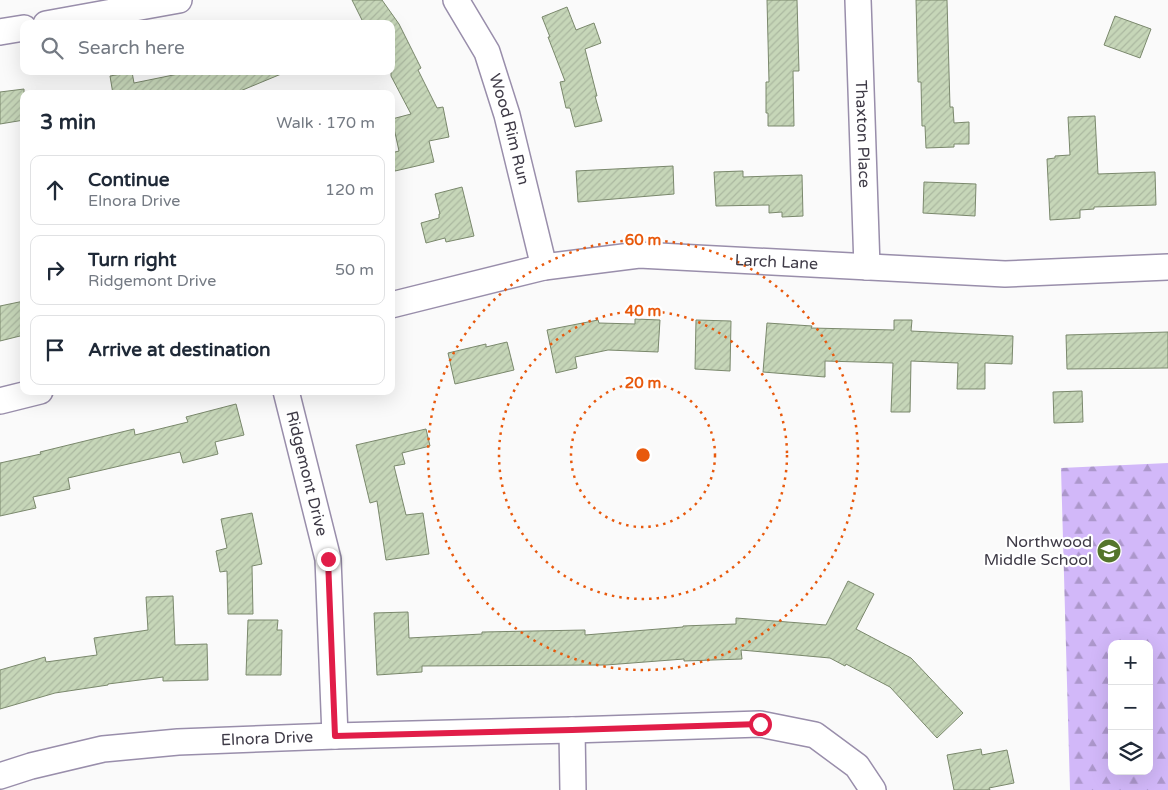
<!DOCTYPE html>
<meta charset="utf-8">
<style>
:root{--surface:#fff;--page:#f2f2f3;--text:#1f2937;--muted:#747a83;--line:#e0e1e3}
body{margin:0;font-family:"Varela Round",sans-serif;background:var(--page);color:var(--text)}
.controls{position:absolute;right:15px;bottom:15px;display:grid;overflow:hidden;border-radius:10px;box-shadow:0 5px 20px #0002}
.controls button{width:45px;height:45px;display:grid;place-items:center;padding:0;border:0;border-bottom:1px solid var(--line);background:var(--surface);color:var(--text);font:25px sans-serif}
.stop{position:absolute;width:15px;height:15px;margin:-11px;border:4px solid #e11d48;border-radius:50%;background:#fff}
.stop.end{background:#e11d48;border-color:#fff;box-shadow:0 1px 5px #0008}
.list{margin:0;padding:0;list-style:none}
h2{display:flex;justify-content:space-between;align-items:center;height:65px;margin:0;padding:0 20px;font-size:21px}
h2 small{font-size:16px;font-weight:400;color:var(--muted)}
.list li{display:grid;grid-template-columns:32px 1fr auto;gap:15px;align-items:center;box-sizing:border-box;height:70px;margin:0 10px 10px;padding:0 10px;border:1px solid var(--line);border-radius:10px}
.list b{display:block;font-size:19px;white-space:nowrap}
.list p{margin:0;font-size:16px;white-space:nowrap;color:var(--muted)}
.list em{font-size:16px;font-style:normal;color:var(--muted)}
.icon{flex:none;width:28px;height:28px;fill:none;stroke:currentColor;stroke-width:2;stroke-linecap:round;stroke-linejoin:round}
.map{position:relative;flex:none;width:1168px;height:790px;overflow:hidden}
.search{position:absolute;background:var(--surface);box-shadow:0 5px 20px #0002;left:20px;top:20px;width:375px;height:55px;display:flex;align-items:center;gap:12px;box-sizing:border-box;padding:0 18px;border-radius:10px;color:var(--muted);font-size:19px}
.panel{position:absolute;background:var(--surface);box-shadow:0 5px 20px #0002;left:20px;top:90px;width:375px;height:305px;border-radius:10px}
.map>svg:first-child{display:block}
.forest{fill:url(#forest-firs);fill-rule:evenodd}
.building{fill:url(#building-hatch);stroke:#7a886c}
.lines{fill:none;stroke-linecap:round;stroke-linejoin:round}
.minor-casing{stroke:#998eab;stroke-width:28}
.minor{stroke:#fff;stroke-width:25}
.route{stroke:#e11d48;stroke-width:6}
.ring{fill:none;stroke:#e8590c;stroke-width:2.5;stroke-dasharray:2.5 5}
.labels{text-anchor:middle;dominant-baseline:central;stroke-width:4.5;stroke-linejoin:round;paint-order:stroke}
.street-label{font-size:16px;fill:#3e3a46;stroke:#fff}
.poi-label{font-size:16px;fill:#3e3a46;stroke:#fff;text-anchor:end}
.centre{fill:#e8590c;stroke:#fff;stroke-width:2.5}
.ring-label{font-size:15px;text-anchor:middle;font-weight:bold;fill:#e8590c;stroke:#fff;stroke-width:4.5;stroke-linejoin:round;paint-order:stroke}
</style>
<div class="map">
<svg width="1168" height="790" viewBox="0 0 1168 790">
<defs>
<pattern id="forest-firs" width="22" height="20" patternUnits="userSpaceOnUse" patternTransform="scale(1.25)"><rect width="22" height="20" fill="#d2b8f9"/><path d="M5 1l3.5 6h-7zM16 11l3.5 6h-7z" fill="#ac97cb"/></pattern>
<pattern id="building-hatch" width="6" height="6" patternUnits="userSpaceOnUse" patternTransform="scale(1.25)"><rect width="6" height="6" fill="#c6d6b8"/><path d="M-1 1l2-2M0 6l6-6M5 7l2-2" fill="none" stroke="#abb8a0"/></pattern>
</defs>
<rect width="100%" height="100%" fill="#fafafa"/>
<!-- forest -->
<path class="forest" d="M1168,463V790H1070L1061,468ZM1112,644H1149V771H1112Z"/>
<!-- building -->
<path class="building" d="M352,0H382L399,24L421,68L418,70L437,108L443,107L449,137L429,141L434,162L395,171L391,153L399,151L392,119L411,114L391,76V24H364Z
M767,0H797L799,71H793L794,126H768V113H766V82H769Z
M916,0H947L950,107H953L954,123L969,122V144H954V147L926,148L925,126H922L921,82H918Z
M567,7L576,30L594,23L601,43L585,49L597,96H595L602,121L575,127L570,108H566L560,82L565,81L548,37H550L542,17Z
M1115,16L1151,29L1140,58L1104,45Z
M193,71H286V72L233,94H113L110,76L132,72L134,83Z
M24,89V120L0,124V92Z
M1095,116L1098,174L1155,172L1156,205L1094,207V209L1080,210V218L1050,220L1047,159L1055,158V156L1070,155L1068,117Z
M673,166L674,194L578,202L576,171Z
M743,171V177L802,175L803,216L782,217V212L769,213V205L716,206L714,172Z
M924,182L976,184L975,216L923,213Z
M462,187L474,236L446,242L445,238L426,243L421,223L439,218V214H440L435,194Z
M24,301V335L0,341V306Z
M635,319L660,320L658,352L608,350L575,357L577,368L556,373L547,330L598,320L599,323L635,324Z
M696,320L731,321L730,371L695,369Z
M894,320H912L911,331L1013,336L1012,364L985,363V389H957L958,363L911,361L910,412H891L893,363L825,361V377L763,372L767,323L812,326L811,328L894,330Z
M1168,332V368L1067,369L1066,335Z
M507,342L514,370L455,384L448,353L486,344V347Z
M1082,391L1083,422L1054,423L1053,392Z
M236,404L244,435L215,442L218,454L183,463L180,452L68,478L70,489L33,497L36,508L0,516V463L41,454L40,452L134,429L135,435L188,422L186,417Z
M426,429L430,446L402,453L405,464L394,466L406,515L423,513L429,554L386,560L377,501L370,503L356,445Z
M252,513L262,564L252,566L253,614H228L227,571L220,572L216,551L227,548L221,519Z
M848,581L874,594L856,629L911,658L963,713L937,738L890,687L846,664L845,666L830,658L741,650L742,659L684,661V659L606,665L422,666V672L377,675L374,613L408,612L409,638L482,634V632L585,630V635L683,627V626L736,624V618L826,625Z
M173,596L175,645L207,644L208,680L163,681V677L108,684V685L55,693L0,709V670L45,657L46,662L97,655L94,638L148,630L146,597Z
M248,620H278L277,630H282L281,675H246Z
M981,749L982,755L1007,750L1014,783L989,788L990,790H954L947,755Z"/>
<g class="lines">
<defs>
<g id="minor">
<path id="s1" d="M456,0L487,52L507,115L544,267"/>
<path id="s2" d="M858,0L867,267"/>
<path d="M46,24L179,0"/>
<path d="M0,32L24,28"/>
<path id="s3" d="M391,305L544,267L639,255L1005,274L1168,267"/>
<path id="s4" d="M286,391L328,559L335,736"/>
<path d="M0,401L40,391"/>
<path d="M572,730L573,790"/>
<path id="s5" d="M0,776L31,766L103,749L178,742L335,736L572,730L760,724L815,735L857,766L873,790"/>
</g>
</defs>
<!-- minor casing -->
<use href="#minor" class="minor-casing"/>
<!-- minor -->
<use href="#minor" class="minor"/>
</g>
<g class="lines">
<!-- route -->
<path class="route" d="M328,559L335,736L572,730L760,724"/>
</g>
<!-- distance rings -->
<g class="ring">
<circle cx="643" cy="455" r="72"/>
<circle cx="643" cy="455" r="144"/>
<circle cx="643" cy="455" r="215"/>
</g>
<!-- icons -->
<defs>
<symbol id="school-disc" viewBox="-11 -11 22 22"><circle r="9.5" fill="#54752b" stroke="#fff"/><path d="M0-5L7-2L0 1L-7-2ZM-4 1L0 2.5L4 1V4Q0 6-4 4Z" fill="#fff"/></symbol>
</defs>
<g fill-rule="evenodd">
<use href="#school-disc" x="1095" y="537" width="28" height="28"/>
</g>
<g class="labels">
<!-- street labels -->
<g class="street-label">
<text stroke="none"><textPath href="#s1" startOffset="141">Wood Rim Run</textPath></text>
<text stroke="none"><textPath href="#s2" startOffset="134">Thaxton Place</textPath></text>
<text stroke="none"><textPath href="#s3" startOffset="391">Larch Lane</textPath></text>
<text stroke="none"><textPath href="#s4" startOffset="85">Ridgemont Drive</textPath></text>
<text stroke="none"><textPath href="#s5" startOffset="271">Elnora Drive</textPath></text>
</g>
<!-- poi labels -->
<g class="poi-label">
<text x="1092" y="542">Northwood<tspan x="1092" dy="18">Middle School</tspan></text>
</g>
</g>
<circle cx="643" cy="455" r="8" class="centre"/>
<g class="ring-label">
<text x="643" y="245">60 m</text>
<text x="643" y="316">40 m</text>
<text x="643" y="388">20 m</text>
</g>
</svg>
<div class="controls">
<button>+</button>
<button>−</button>
<button><svg class="icon" aria-label="layers" viewBox="0 0 24 24"><path d="M12 4l9 5-9 5-9-5zM3 14l9 5 9-5"/></svg></button>
</div>
<div class="stop" style="left:760px;top:724px"></div>
<div class="stop end" style="left:328px;top:559px"></div>
<div class="search"><svg class="icon" aria-label="search" viewBox="0 0 24 24"><circle cx="10" cy="10" r="6"/><path d="M15 15l6 6"/></svg>Search here</div>
<section class="panel">
<h2>3 min<small>Walk · 170 m</small></h2>
<ul class="list">
<li><svg class="icon" aria-label="ahead" viewBox="0 0 24 24"><path d="M12 20V5M6 11l6-6 6 6"/></svg><div><b>Continue</b><p>Elnora Drive</p></div><em>120 m</em></li>
<li><svg class="icon" aria-label="right" viewBox="0 0 24 24"><path d="M7 20v-9h11M14 6l5 5-5 5"/></svg><div><b>Turn right</b><p>Ridgemont Drive</p></div><em>50 m</em></li>
<li><svg class="icon" aria-label="arrive" viewBox="0 0 24 24"><path d="M6 21V4h12l-3 4 3 4H6"/></svg><div><b>Arrive at destination</b></div></li>
</ul>
</section>
</div>
